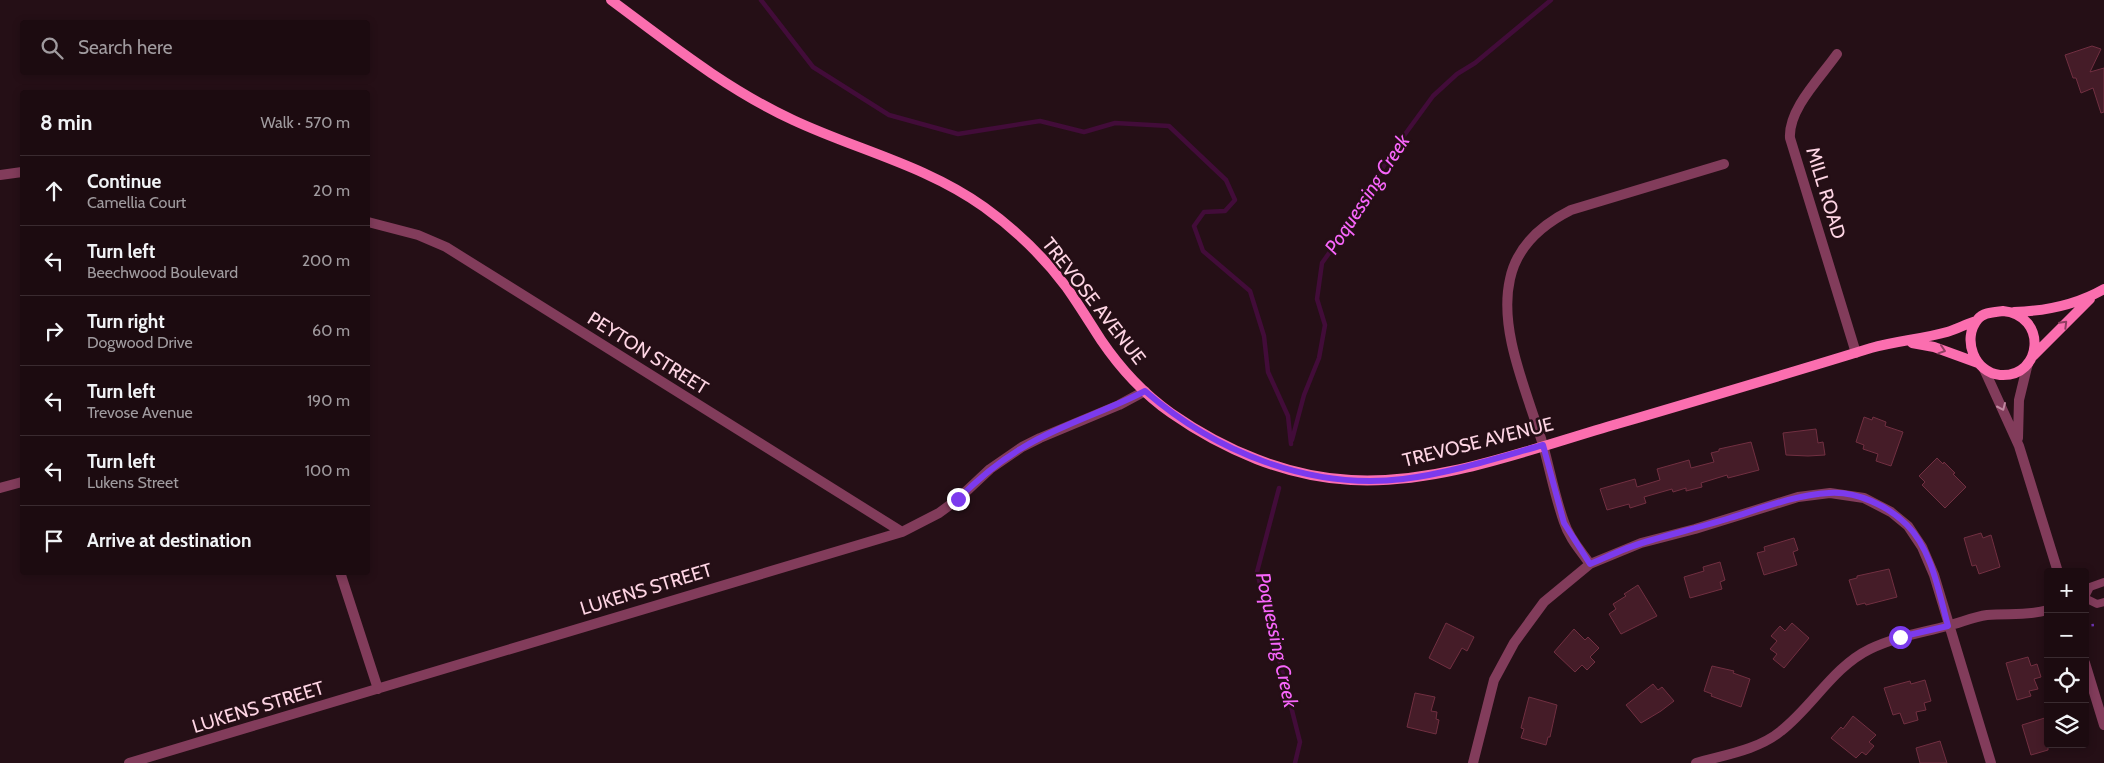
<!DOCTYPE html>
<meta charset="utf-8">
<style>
:root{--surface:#1c0b10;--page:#29191e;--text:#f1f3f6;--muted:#a09b9f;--line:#3a2b30}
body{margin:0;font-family:Cabin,sans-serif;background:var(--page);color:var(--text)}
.controls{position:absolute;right:15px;bottom:15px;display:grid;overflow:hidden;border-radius:5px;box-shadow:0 2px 8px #0003}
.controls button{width:45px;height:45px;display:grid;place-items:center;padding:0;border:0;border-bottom:1px solid var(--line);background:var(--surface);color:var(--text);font:25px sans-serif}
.stop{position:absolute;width:15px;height:15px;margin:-11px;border:4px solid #7c3aed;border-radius:50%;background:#fff}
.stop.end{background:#7c3aed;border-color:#fff;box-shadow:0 1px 5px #0008}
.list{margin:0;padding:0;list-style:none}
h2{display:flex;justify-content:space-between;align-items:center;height:65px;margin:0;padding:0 20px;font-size:21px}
h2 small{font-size:16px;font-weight:400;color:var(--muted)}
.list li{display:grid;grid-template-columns:32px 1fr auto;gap:15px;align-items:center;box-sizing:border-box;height:70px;padding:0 20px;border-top:1px solid var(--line)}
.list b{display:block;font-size:19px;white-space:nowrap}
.list p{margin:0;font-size:16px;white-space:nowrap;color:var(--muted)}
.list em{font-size:16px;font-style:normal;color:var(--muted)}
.icon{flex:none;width:28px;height:28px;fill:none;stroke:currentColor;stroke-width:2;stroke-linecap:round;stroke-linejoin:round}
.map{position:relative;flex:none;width:2104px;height:763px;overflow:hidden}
.search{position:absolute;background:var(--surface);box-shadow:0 2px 8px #0003;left:20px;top:20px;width:350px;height:55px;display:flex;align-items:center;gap:12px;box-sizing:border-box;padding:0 18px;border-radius:5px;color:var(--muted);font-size:19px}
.panel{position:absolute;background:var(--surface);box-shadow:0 2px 8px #0003;left:20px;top:90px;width:350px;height:485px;border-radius:5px}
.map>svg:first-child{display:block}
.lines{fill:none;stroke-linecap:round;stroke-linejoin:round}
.stream{stroke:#420c39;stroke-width:4.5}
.building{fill:#451c28;stroke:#712f41}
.path{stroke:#6e33b4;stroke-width:2.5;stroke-dasharray:2.5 4;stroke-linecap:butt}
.lane{stroke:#823c5b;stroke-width:8}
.street{stroke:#823c5b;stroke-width:10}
.secondary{stroke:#fb6eaf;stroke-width:10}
.oneway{stroke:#903e62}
.oneway2{stroke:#c088a0}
.route{stroke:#7c3aed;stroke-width:6}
.labels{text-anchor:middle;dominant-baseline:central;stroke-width:5;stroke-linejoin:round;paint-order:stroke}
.street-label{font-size:19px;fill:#fed5e4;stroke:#250f16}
.water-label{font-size:20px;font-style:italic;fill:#f866fb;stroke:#250f16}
</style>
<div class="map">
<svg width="2104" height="763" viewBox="0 0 2104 763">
<rect width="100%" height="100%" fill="#250f16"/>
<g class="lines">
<!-- stream -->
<path class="stream" d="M761,0L813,67L889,115L958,134L1040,121L1084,132L1115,123L1169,126L1226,180L1235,200L1225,211L1204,212L1194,226L1203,251L1250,291L1264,336L1268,372L1288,416L1291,444
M1292,440L1304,395L1319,358L1325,325L1317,299L1322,263L1349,225L1392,152L1433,96L1457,74L1475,63L1551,0
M1279,488L1257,572L1300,742L1295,763"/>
</g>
<!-- building -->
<path class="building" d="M2092,46L2101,49L2090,72L2104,68V112L2101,113L2093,88L2081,93L2076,78H2073L2065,55Z
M1864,417L1872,420L1873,417L1886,422L1885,426L1903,432L1891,466L1876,461L1878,454L1863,449L1864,445L1856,442Z
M1816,429L1818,443L1823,442L1825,455L1808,456L1786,455L1783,433Z
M1751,442L1759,470L1728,478L1727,475L1701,483L1702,487L1686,491V488L1673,492L1672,489L1644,497L1646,503L1630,508L1629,504L1607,510L1600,489L1635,479L1637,487L1660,480L1657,469L1689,460L1691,468L1714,462L1711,453L1719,451V449Z
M1937,458L1943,464L1944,462L1955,473L1953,474L1966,487L1945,508L1922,485L1925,482L1919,476Z
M1981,533L1983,538L1991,535L2000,567L1979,574L1976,565L1972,566L1964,538Z
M1794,538L1798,550L1793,552L1797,565L1764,575L1757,553L1765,551L1764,547Z
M1720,562L1725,580L1720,582L1722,589L1690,598L1684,577L1704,571L1703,567Z
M1889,569L1897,597L1866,605L1865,603L1857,605L1849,580L1857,578V576Z
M1638,585L1657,616L1621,634L1609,614L1616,609L1613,604L1626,596L1624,594Z
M1446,623L1474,637L1467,651L1462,648L1450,669L1429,658Z
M1792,623L1809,638L1784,668L1773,659L1777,654L1770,649L1777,641L1771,636L1780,626L1785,631Z
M1574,629L1585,640L1588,637L1599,648L1590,657L1595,662L1587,670L1582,665L1575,672L1554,652Z
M2028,657L2031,666L2037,664L2041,677L2034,679L2038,689L2029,691L2031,696L2017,700L2006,663Z
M1712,666L1734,671L1733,673L1750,679L1741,707L1711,696L1712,694L1704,691Z
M1925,680L1931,701L1924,703L1926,710L1916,712L1918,720L1904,724L1900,713L1893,715L1884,688L1910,681L1911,684Z
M1653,684L1658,690L1662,687L1674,701L1661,711L1641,723L1626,705Z
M1415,693L1435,697L1431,711L1437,712L1436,719L1439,720L1436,734L1407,727Z
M1529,697L1557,705L1550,737H1548L1546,745L1521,738L1524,729L1521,728Z
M1853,716L1876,735L1869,742L1874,746L1866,755L1862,752L1856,758L1831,738L1841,727L1843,729Z
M2048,717V750L2031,755L2022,725Z
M1940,741L1947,763H1920L1916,748Z"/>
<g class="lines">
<!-- path -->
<path class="path" d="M2085,626L2094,625"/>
<!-- lane -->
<path class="lane" d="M2085,597L2090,587L2104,582
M2085,598L2097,604L2104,602"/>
<!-- street -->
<path class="street" d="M1837,54C1821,77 1788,109 1790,138L1856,353
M0,175L22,172
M368,222L418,235L446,247L902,532
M1984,369L2019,446L2058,572
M2018,438L2019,400L2028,363
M0,488L22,482
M1590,564C1581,551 1569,538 1564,522C1555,497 1550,470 1543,445C1528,394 1498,331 1510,279C1517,246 1543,224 1571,210L1724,164
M340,572L378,689
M2085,663L2104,725
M129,763L902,532L939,513L958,499L990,469L1022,447L1040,438L1119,405L1145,391
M1473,763L1494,680L1514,643L1544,602L1590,564L1641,543L1695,529L1798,497L1830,493L1864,498L1891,512L1908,526L1922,547L1934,575L1991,763
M1696,763C1724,755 1758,750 1781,731C1813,706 1833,667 1870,649C1895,637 1921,633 1947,626C1960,623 1973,617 1987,615C2008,613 2027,616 2048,610"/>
<!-- secondary -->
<path class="secondary" d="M611,0C669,43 726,89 793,120C857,150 925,165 984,207C1016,230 1044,257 1067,288C1079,305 1090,323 1101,340C1120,368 1144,394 1171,413C1224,450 1287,477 1351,480C1440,485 1533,448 1617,424C1702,399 1787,374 1871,348C1896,341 1922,339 1947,332C1957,329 1966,324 1976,321
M2003,311C2048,315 2043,378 2000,375C1975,373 1961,339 1978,319C1983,312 1995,312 2003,311Z
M2014,312C2046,311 2076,305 2104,289
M1912,343L1934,347L1978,363
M2033,356L2090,299"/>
</g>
<!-- one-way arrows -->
<defs><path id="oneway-chevron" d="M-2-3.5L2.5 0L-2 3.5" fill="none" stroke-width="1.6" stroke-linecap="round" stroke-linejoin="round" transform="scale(1.25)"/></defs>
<g class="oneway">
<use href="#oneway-chevron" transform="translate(2064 324) rotate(-45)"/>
<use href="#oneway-chevron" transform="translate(1942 350) rotate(18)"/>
</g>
<use class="oneway2" href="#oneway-chevron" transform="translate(2002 407) rotate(66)"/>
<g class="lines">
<!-- route -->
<path class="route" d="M958,499C978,479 998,462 1022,448C1059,425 1105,412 1145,391C1215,452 1310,490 1403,479C1451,473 1497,458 1543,445L1564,523L1590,564C1607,557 1625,548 1642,543C1671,534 1701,527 1730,518C1762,508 1795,495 1829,493C1857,491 1888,506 1907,525C1932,550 1939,593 1948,626L1900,637"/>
</g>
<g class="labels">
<!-- street labels -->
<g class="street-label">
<text transform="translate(1826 193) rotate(73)">MILL ROAD</text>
<text transform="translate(1094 301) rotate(52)">TREVOSE AVENUE</text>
<text transform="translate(648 353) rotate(32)">PEYTON STREET</text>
<text transform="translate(1478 442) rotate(-14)">TREVOSE AVENUE</text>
<text transform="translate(646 589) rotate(-17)">LUKENS STREET</text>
<text transform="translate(258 707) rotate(-17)">LUKENS STREET</text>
</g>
<!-- water labels -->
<g class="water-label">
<text transform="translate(1367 194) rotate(-57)">Poquessing Creek</text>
<text transform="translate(1277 640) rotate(78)">Poquessing Creek</text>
</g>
</g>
</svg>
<div class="controls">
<button>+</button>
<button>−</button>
<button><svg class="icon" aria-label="locate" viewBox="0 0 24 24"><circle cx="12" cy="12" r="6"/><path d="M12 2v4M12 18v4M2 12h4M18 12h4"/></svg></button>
<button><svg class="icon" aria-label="layers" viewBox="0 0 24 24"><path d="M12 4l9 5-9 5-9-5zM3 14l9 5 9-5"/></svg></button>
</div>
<div class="stop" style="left:1900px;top:637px"></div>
<div class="stop end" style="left:958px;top:499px"></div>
<div class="search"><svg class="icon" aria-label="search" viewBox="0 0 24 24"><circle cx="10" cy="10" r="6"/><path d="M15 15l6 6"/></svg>Search here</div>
<section class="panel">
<h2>8 min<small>Walk · 570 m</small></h2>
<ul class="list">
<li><svg class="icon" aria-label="ahead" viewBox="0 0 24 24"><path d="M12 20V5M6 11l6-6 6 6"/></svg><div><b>Continue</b><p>Camellia Court</p></div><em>20 m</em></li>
<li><svg class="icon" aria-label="left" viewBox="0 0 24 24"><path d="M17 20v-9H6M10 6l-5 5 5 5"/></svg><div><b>Turn left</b><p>Beechwood Boulevard</p></div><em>200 m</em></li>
<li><svg class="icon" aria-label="right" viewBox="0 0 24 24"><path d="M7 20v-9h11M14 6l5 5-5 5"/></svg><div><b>Turn right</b><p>Dogwood Drive</p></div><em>60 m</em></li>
<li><svg class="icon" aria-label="left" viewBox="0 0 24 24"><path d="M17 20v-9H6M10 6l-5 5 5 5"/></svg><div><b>Turn left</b><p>Trevose Avenue</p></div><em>190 m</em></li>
<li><svg class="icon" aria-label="left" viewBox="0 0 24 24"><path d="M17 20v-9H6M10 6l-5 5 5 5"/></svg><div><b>Turn left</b><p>Lukens Street</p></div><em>100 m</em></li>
<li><svg class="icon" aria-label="arrive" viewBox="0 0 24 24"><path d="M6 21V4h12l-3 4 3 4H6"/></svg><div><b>Arrive at destination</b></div></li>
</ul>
</section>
</div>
